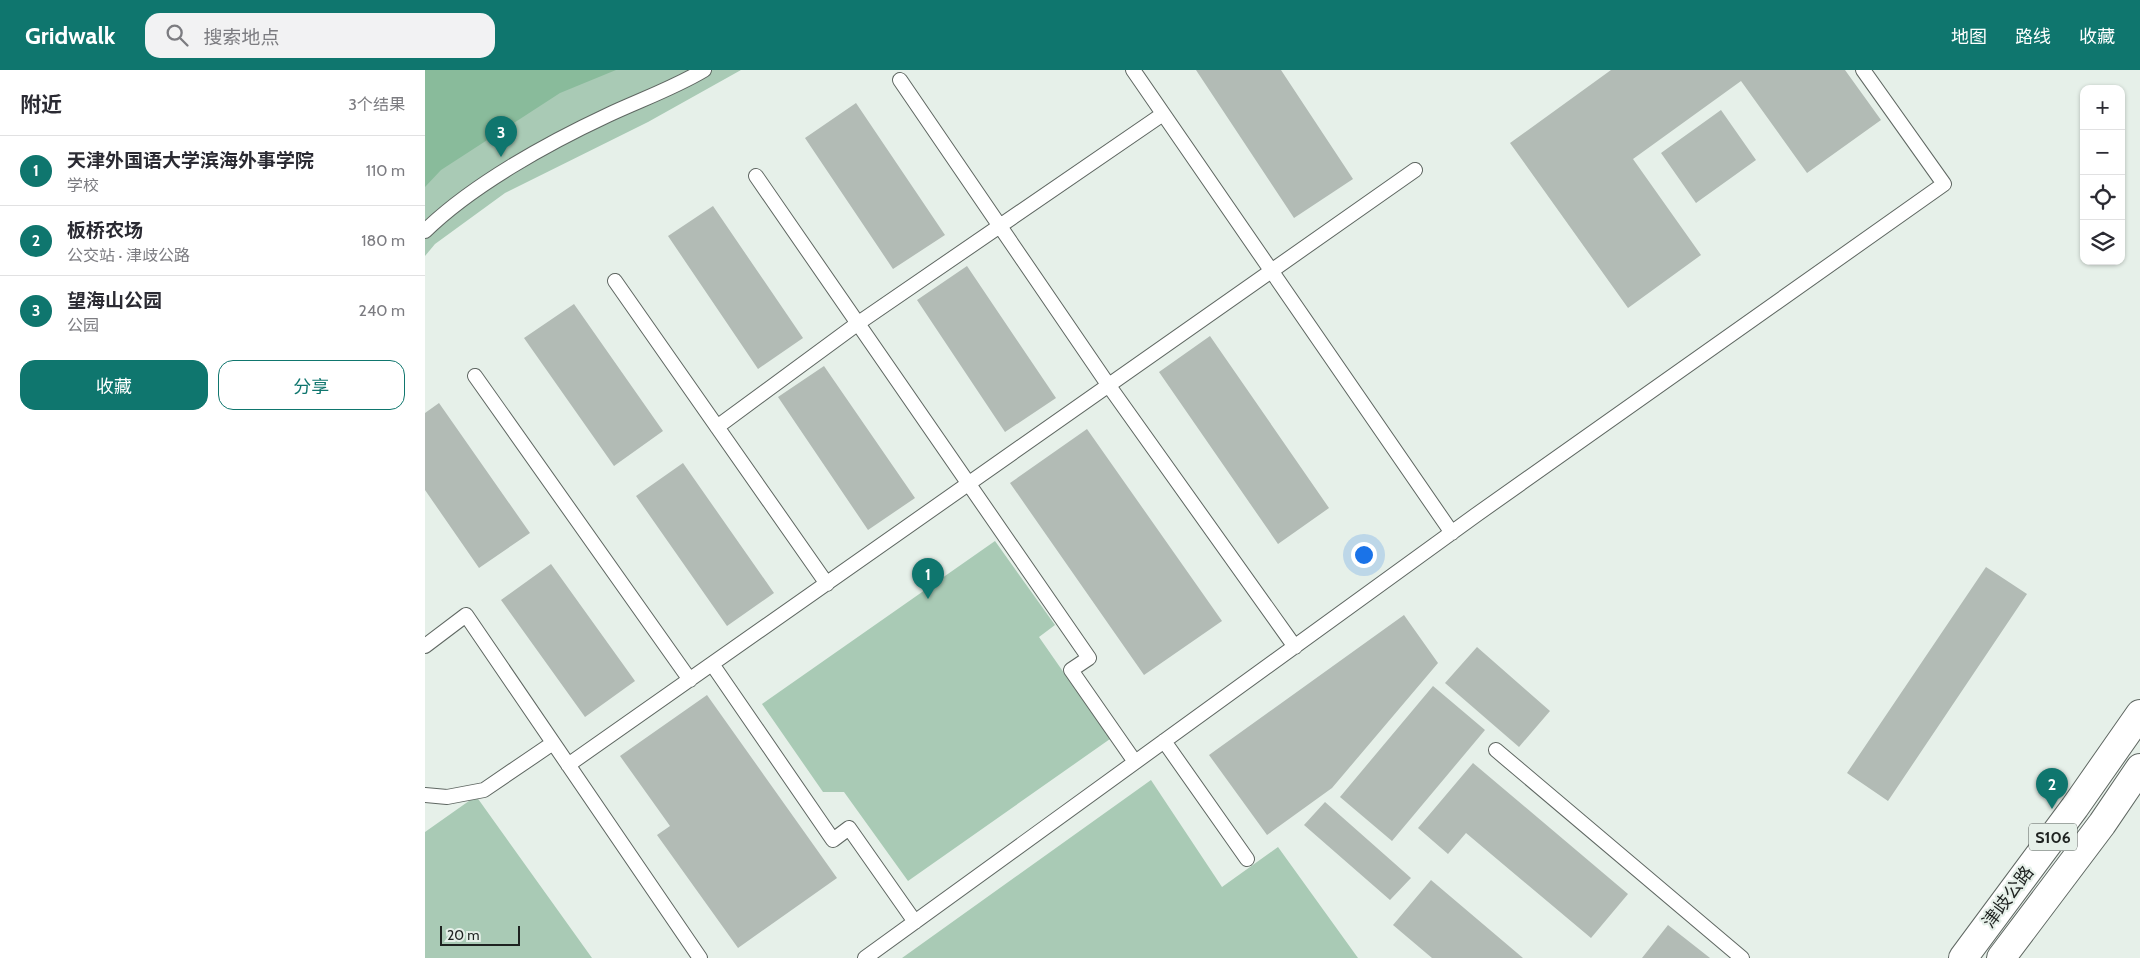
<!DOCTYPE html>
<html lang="zh">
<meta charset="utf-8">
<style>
:root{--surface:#fff;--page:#f2f2f3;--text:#2b2b33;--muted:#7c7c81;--line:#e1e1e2;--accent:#0f766e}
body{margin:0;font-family:Cabin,"Noto Sans SC",sans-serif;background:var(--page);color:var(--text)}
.controls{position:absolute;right:15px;top:15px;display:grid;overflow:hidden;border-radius:10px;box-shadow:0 1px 4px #0004}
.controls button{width:45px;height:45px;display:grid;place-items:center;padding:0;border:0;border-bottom:1px solid var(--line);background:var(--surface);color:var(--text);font:25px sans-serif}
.scale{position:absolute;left:15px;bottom:12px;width:80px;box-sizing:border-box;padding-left:5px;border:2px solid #1e2220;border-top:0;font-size:14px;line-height:18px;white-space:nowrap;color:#1e2220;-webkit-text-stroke:4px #e6f0e9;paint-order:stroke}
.you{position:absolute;left:938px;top:484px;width:18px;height:18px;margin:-12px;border:4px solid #fff;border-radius:50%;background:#1a73e8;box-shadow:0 0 0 8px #1a73e833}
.badge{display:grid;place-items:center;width:32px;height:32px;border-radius:50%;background:var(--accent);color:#fff;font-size:16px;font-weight:700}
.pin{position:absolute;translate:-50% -41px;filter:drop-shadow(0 1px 2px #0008)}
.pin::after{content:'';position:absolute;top:26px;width:18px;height:15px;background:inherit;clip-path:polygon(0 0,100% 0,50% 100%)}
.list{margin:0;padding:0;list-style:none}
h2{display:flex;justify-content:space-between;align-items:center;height:65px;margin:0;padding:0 20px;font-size:21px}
h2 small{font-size:16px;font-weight:400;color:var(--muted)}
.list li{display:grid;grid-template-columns:32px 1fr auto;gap:15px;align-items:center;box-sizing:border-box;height:70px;padding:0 20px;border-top:1px solid var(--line)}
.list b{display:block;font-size:19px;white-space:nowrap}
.list p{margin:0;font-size:16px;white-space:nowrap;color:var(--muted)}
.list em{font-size:16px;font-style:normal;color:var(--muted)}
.actions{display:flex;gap:10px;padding:15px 20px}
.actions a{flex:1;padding:11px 0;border:1px solid var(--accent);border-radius:15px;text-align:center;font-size:18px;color:var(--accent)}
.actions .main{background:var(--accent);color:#fff}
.icon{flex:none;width:28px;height:28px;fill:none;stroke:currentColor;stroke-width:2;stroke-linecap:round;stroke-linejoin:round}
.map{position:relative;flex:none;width:1715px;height:888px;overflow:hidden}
header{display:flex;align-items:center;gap:30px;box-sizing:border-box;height:70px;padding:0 25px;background:var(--accent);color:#fff}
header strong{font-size:24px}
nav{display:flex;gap:28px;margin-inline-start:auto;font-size:18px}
.search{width:350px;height:45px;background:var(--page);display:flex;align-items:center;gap:12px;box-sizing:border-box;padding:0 18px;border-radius:15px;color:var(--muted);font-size:19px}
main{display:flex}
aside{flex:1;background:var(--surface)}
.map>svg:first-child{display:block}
.green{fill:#a9cab5}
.water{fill:#89bb9b}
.building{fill:#b2bbb5}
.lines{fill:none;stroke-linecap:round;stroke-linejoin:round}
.lane-casing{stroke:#5f6762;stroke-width:16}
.primary-casing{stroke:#5f6762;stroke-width:30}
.lane{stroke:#fff;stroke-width:14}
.primary{stroke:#fff;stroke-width:28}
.labels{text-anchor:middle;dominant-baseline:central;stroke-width:4.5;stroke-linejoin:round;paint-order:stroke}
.shield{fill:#e6f0e9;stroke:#5a605c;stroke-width:1}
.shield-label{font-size:16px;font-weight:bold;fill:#1e2220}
.street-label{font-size:18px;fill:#1e2220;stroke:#e6f0e9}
</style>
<header>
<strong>Gridwalk</strong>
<div class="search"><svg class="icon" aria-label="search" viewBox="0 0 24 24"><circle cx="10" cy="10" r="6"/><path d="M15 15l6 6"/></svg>搜索地点</div>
<nav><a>地图</a><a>路线</a><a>收藏</a></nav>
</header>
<main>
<aside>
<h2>附近<small>3个结果</small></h2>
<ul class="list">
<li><span class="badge">1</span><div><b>天津外国语大学滨海外事学院</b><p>学校</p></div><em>110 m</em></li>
<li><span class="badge">2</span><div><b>板桥农场</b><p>公交站 · 津歧公路</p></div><em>180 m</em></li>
<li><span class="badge">3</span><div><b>望海山公园</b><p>公园</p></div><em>240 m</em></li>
</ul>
<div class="actions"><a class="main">收藏</a><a>分享</a></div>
</aside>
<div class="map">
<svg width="1715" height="888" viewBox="0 0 1715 888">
<rect width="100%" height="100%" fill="#e6f0e9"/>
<!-- green -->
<path class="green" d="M0,0H316L223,52L80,123L10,174L0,186Z
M570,471L630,555L614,567L685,669L483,811L419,722H398L337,634Z
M726,710L797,817L853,777L933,888H477Z
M51,726L167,888H0V762Z"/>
<!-- water -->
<path class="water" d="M0,0H191L135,23L16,100L0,117Z"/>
<!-- building -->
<path class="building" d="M771,0H856L928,109L869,148Z
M1186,0H1420L1456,50L1382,103L1316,11L1208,89L1276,185L1203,238L1085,73Z
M431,33L520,165L468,199L380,68Z
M1296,40L1331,90L1271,133L1236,83Z
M288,136L378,268L333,299L243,166Z
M542,196L631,328L580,362L492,230Z
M149,234L238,361L189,396L99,268Z
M785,266L904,438L853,474L734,302Z
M399,296L490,428L443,460L353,327Z
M14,333L105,463L54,498L0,420V343Z
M662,359L797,551L719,605L585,413Z
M258,393L349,523L302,556L211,426Z
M126,494L210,611L160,647L76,530Z
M1561,497L1602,524L1463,731L1422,703Z
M979,545L1013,593L907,718L842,765L784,685Z
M1052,577L1125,641L1094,677L1020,613Z
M1008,616L1060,660L967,771L915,727Z
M282,625L412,808L313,878L232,765L245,756L195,686Z
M1048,693L1203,824L1166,868L1041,763L1023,784L993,758Z
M900,732L986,808L965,830L879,755Z
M1006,810L1098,888H1007L968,855Z
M1243,855L1285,888H1217Z"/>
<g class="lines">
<defs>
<path id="lane" d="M708,0L1027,463
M475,10L684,316L870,577
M331,106L664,588L646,600L710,692
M0,161C47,115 123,73 183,45C215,30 249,18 279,0
M190,211L402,514
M50,306L265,610
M292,357L432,254L738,44
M0,576L41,545L275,888
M287,594L408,770L424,758L490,852
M739,671L822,789
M1071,680L1317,888
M143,695L990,100
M0,725L22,727L59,720L128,673
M440,888L1051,445L1519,114L1438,0"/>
<path id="primary" d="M1538,888L1650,737L1715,644
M1576,888L1677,754L1715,698"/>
</defs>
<!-- lane casing -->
<use href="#lane" class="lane-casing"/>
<!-- primary casing -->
<use href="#primary" class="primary-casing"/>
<!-- lane -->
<use href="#lane" class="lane"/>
<!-- primary -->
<use href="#primary" class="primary"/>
</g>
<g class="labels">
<!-- shield labels -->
<rect class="shield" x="1604" y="753.5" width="48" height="27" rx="4"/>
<g class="shield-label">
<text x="1628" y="767">S106</text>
</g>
<!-- street labels -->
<g class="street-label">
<text transform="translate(1583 827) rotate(-53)">津歧公路</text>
</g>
</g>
</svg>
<div class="controls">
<button>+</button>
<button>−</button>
<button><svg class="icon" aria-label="locate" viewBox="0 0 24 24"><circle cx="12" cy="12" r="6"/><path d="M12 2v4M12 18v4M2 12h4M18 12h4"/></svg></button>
<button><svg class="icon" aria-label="layers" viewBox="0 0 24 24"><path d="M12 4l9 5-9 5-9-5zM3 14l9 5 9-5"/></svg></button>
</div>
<div class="scale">20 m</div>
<div class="you"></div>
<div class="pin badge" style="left:503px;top:529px">1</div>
<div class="pin badge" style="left:1627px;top:739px">2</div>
<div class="pin badge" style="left:76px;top:87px">3</div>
</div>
</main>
